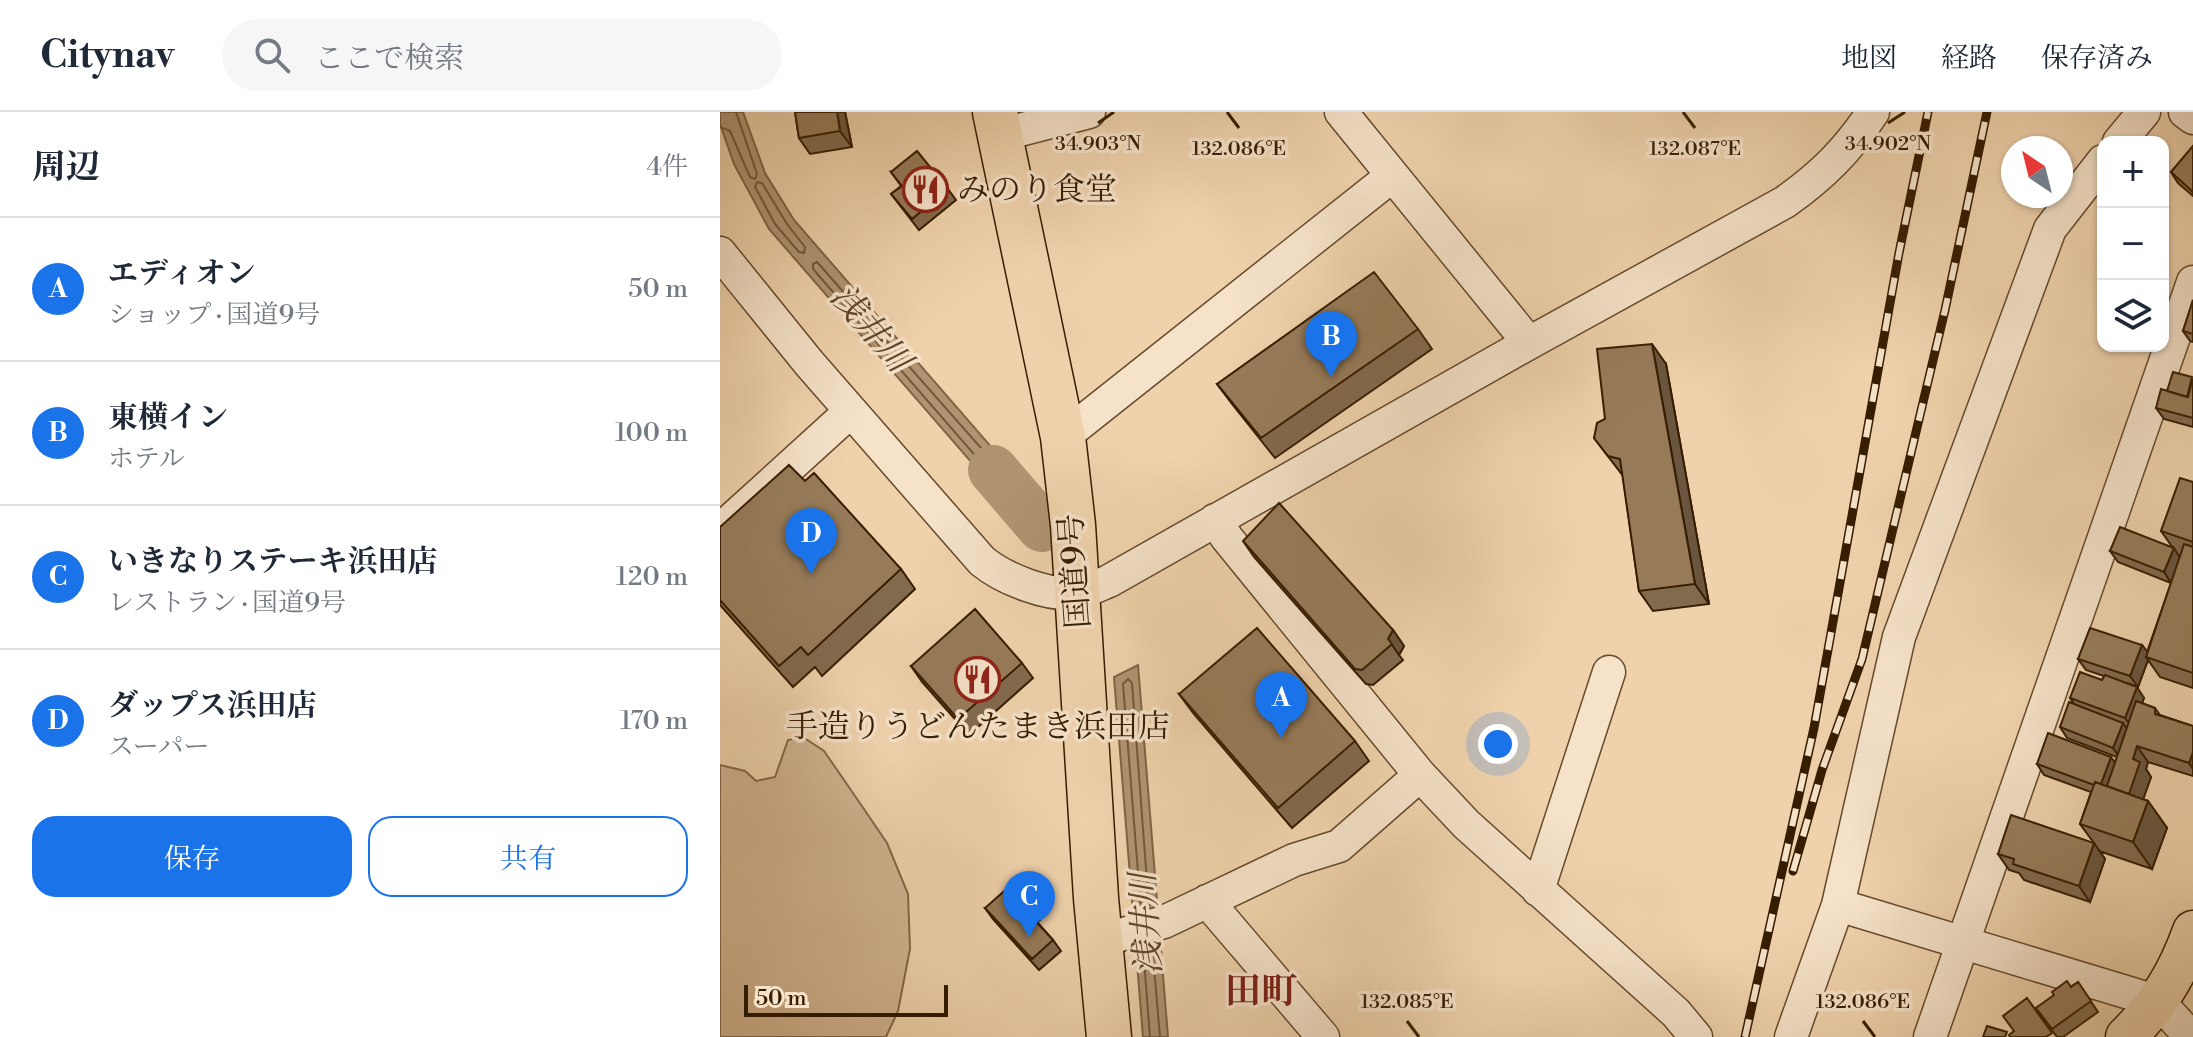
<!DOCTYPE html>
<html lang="ja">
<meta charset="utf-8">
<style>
:root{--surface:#fff;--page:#f6f6f7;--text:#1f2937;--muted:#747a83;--line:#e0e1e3;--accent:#1a73e8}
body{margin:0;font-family:"Libre Bodoni","Noto Serif JP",serif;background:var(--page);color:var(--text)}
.controls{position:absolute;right:24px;top:24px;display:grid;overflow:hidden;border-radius:16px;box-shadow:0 2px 6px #0004}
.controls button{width:72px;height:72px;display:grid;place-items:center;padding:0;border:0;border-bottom:2px solid var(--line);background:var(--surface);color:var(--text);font:40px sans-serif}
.compass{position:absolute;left:1281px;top:24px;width:72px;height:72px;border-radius:50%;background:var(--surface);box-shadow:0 2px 6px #0004;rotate:325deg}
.scale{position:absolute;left:24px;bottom:20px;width:204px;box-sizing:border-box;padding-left:8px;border:4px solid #371d00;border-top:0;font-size:22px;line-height:28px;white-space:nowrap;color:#371d00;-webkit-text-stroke:6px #f5e2c9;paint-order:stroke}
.you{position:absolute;left:778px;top:632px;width:28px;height:28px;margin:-20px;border:6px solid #fff;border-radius:50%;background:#1a73e8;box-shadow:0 0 0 12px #1a73e833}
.badge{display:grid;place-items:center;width:52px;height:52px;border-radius:50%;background:var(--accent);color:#fff;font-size:26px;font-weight:700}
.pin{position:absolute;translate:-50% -66px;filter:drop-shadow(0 2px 4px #0008)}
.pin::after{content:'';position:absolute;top:42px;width:28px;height:24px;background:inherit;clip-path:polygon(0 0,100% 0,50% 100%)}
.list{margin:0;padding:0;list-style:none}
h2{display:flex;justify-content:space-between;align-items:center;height:104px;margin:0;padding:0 32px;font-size:34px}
h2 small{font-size:26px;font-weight:400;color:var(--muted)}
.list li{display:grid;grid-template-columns:52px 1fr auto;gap:24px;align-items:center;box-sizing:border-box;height:144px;padding:0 32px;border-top:2px solid var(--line)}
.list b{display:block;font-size:30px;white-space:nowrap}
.list p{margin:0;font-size:26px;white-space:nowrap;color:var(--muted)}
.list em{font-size:26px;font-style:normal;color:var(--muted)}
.actions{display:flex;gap:16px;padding:24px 32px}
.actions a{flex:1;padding:18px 0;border:2px solid var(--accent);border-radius:24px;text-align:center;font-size:28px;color:var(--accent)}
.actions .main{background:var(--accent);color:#fff}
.icon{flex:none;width:44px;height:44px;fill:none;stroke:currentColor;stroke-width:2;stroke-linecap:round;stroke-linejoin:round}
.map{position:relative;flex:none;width:1473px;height:925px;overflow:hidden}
header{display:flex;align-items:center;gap:48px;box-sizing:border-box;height:112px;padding:0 40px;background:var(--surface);border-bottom:2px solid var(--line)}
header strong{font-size:38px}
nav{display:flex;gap:44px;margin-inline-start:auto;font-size:28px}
.search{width:560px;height:72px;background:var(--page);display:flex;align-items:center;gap:20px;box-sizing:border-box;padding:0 28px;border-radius:44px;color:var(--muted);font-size:30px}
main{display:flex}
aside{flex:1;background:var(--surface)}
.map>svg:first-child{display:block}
.green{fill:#d0b38f;stroke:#846848;stroke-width:2}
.water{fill:#b09472;stroke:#806444;stroke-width:2}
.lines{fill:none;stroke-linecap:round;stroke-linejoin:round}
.shore{stroke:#745839;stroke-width:2}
.river{stroke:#b09472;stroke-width:50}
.minor-casing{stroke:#654a2b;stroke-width:35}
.major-casing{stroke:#371d00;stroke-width:43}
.highway-casing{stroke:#371d00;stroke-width:47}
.minor{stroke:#f5e2c9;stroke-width:32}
.major{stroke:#efd2ac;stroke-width:40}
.highway{stroke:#efd2ac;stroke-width:44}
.rail-casing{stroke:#371d00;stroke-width:9}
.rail{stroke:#f5e2c9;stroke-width:6;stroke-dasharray:18;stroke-linecap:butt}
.wall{fill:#826a4d;stroke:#371d00;stroke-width:2}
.shaded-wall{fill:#6a563e;stroke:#371d00;stroke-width:2}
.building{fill:#977b59;stroke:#371d00;stroke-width:2}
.ticks{fill:none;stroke:#371d00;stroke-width:3}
.labels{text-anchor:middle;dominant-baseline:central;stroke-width:7;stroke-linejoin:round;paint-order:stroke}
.poi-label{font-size:32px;fill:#371d00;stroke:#f5e2c9;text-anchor:start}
.street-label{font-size:32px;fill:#371d00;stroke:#f5e2c9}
.water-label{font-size:34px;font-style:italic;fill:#614728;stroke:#f5e2c9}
.quarter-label{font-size:36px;font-weight:bold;fill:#7a1f14;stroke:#f5e2c9}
.ticks-label{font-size:20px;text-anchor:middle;fill:#371d00;stroke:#f5e2c9;stroke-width:7;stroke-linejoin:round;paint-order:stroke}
</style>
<header>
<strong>Citynav</strong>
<div class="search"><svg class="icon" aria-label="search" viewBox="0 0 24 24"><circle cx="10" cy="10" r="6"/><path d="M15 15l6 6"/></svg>ここで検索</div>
<nav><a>地図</a><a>経路</a><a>保存済み</a></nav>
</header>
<main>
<aside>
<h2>周辺<small>4件</small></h2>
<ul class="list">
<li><span class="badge">A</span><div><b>エディオン</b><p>ショップ · 国道9号</p></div><em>50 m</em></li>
<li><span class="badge">B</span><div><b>東横イン</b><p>ホテル</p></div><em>100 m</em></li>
<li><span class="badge">C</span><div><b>いきなりステーキ浜田店</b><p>レストラン · 国道9号</p></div><em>120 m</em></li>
<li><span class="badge">D</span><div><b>ダップス浜田店</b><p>スーパー</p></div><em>170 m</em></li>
</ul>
<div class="actions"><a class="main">保存</a><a>共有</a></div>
</aside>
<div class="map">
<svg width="1473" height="925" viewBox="0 0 1473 925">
<rect width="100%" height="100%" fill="#efd2ac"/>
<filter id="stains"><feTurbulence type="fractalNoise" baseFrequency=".0025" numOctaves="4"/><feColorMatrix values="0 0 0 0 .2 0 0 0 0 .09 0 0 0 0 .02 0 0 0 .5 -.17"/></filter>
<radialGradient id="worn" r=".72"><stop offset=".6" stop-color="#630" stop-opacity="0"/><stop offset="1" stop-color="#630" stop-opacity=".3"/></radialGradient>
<!-- green -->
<path class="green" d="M83,625L104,639L133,681L167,731L188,782L190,837L178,899L166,925H0V653L25,659L36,669L55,665L68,628Z"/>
<!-- water -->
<path class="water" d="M0,0H23L45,61L74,108L313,383L318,427L49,117L14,52L0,12Z
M418,553L448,925H423L394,565Z"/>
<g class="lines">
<!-- shore -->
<path class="shore" d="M0,15L10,19L30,65L35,67L37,62L16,0
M37,70L42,71L67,112L85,135L84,141L79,140L55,112L35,75Z
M97,150L305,386L306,395H300L93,157V152Z
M421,798L403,572L408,567L412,571L429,796
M432,832L440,925
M423,835L430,925"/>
<!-- river -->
<path class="river" d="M273,358L322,415"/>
<defs>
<path id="minor" d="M621,0L809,231
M1465,0L1473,6
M280,23L369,0
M1399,30L1424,0
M0,141L89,251L262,449C284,467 331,486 358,480C368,479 379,473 389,469L809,231L1065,90C1103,63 1127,39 1153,0
M343,325L672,64
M495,408L507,426L700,663L746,712L956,901L976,925
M0,418L131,299
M818,778L889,560
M487,789L603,925
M1118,793L1439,890L1471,925
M380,829L444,810L574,748L619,734L700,663
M1071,925L1118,793L1179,525L1330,117L1383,49
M1210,925L1473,170"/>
<path id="major" d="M1406,925C1439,892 1457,863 1473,819"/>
<path id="highway" d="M275,0L343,325L353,413L376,786L389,925"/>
</defs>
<!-- minor casing -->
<use href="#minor" class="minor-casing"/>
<!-- major casing -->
<use href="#major" class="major-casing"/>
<!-- highway casing -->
<use href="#highway" class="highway-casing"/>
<!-- minor -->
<use href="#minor" class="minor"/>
<!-- major -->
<use href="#major" class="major"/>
<!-- highway -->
<use href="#highway" class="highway"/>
<defs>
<path id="rail" d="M1073,759L1102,658L1142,547L1225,198L1267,0
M1025,925L1094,616L1179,141L1208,0"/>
</defs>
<!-- rail casing -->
<use href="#rail" class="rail-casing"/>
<!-- rail -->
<use href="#rail" class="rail"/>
</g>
<!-- wall -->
<path class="wall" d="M75,0H125L132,35L90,42L79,26Z
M1473,34V84L1458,71L1451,60Z
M171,60L228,77L236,88L199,118L171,82L181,74Z
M1473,188V230L1470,229L1463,219Z
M698,217L712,237L555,346L512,292L497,272Z
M946,252L989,492L933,499L919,479L903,364L874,326L885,307Z
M1473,267V315L1444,307L1436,296L1447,279Z
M85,369L181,457L195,477L102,564L95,555L73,575L0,493V415Z
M1473,370V576L1440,565L1428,548L1418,575L1407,571L1424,586L1422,591L1435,596L1440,603L1473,614V664L1428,650L1426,657L1431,665L1423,687L1428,689L1447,716L1432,757L1379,739L1385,747L1370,790L1304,768L1299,761L1289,758L1278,742L1374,731L1360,712L1371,680L1324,663L1317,652L1395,650L1397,645L1347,626L1340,615L1354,592L1350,586L1382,568L1384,564L1366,558L1358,547L1422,533L1427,540L1451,471L1398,450L1390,439L1453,436L1441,419Z
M523,429L673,518L684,534L679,543L683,548L653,573L646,572L534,445Z
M302,551L313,566L249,623L202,570L191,554Z
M459,582L635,629L649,649L572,716L474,602Z
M265,796L312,798L320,808L317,810L333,828L341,839L319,858L273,807Z
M1358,870L1378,900L1343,925H1337L1316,896Z"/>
<!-- shaded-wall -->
<path class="shaded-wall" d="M117,0H125L132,35L120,19Z
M932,232L946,252L989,492L975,472Z
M1454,436L1461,447L1451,471L1444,460Z
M673,518L684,534L679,543L668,527Z
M1422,533L1430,543L1426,545L1428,548L1418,575L1410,564Z
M1417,575L1424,586L1413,617L1405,606Z
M1403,611L1411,622L1401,647L1393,636Z
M1417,634L1428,650L1426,657L1431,665L1419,699L1408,683L1413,647Z
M1473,640V657L1469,651Z
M1391,645L1399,656L1386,676L1379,675Z
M1428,689L1447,716L1432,757L1413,730Z
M1374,731L1385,747L1370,790L1359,774Z"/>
<!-- building -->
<path class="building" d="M75,0H117L120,19L79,26Z
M1473,34V78L1472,79L1451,60Z
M197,39L228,77L192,107L171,82L182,74L171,60Z
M654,160L698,217L541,326L497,272Z
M1473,188V222L1463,219Z
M932,232L975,472L919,479L900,347L888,344L874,326L877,311L885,307L877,237Z
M1453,260L1472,265L1467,285L1447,279Z
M1472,270H1473V306L1436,296L1441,277L1468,285Z
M69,353L85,369L94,361L181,457L88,543L81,535L59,554L0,488V415Z
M1460,366L1473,370V430L1441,419Z
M559,391L673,518L668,527L672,532L642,558L635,557L523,429Z
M1400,415L1454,436L1444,460L1390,439Z
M1464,432L1473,435V561L1426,545Z
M255,497L302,551L238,607L191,554Z
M537,516L635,629L558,696L459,582Z
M1370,516L1422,533L1410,564L1358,547Z
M1360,560L1382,568L1385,563L1417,575L1405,606L1350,586Z
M1416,589L1435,596V602L1473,614V640L1469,651L1417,634L1413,647L1420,650L1409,682L1387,674Z
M1349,590L1403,611L1393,636L1340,615Z
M1328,621L1391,645L1381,672L1375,670L1374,673L1317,652Z
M1375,670L1428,689L1413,730L1360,712Z
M1291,703L1374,731L1359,774L1293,752L1294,747L1278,742Z
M290,774L312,798L308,801L333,828L312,847L265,796Z
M1347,869L1351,875L1358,870L1371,889L1332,917L1316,896L1334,883L1332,880Z
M1307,886L1332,921L1326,925H1290L1289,923L1294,919L1283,904Z
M1267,914L1287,920L1285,925H1263Z"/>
<!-- ticks -->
<path class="ticks" d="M507,0L519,16M963,0L975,16M378,11L394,0M1168,11L1185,0M687,909L699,925M1143,909L1155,925"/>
<!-- icons -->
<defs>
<symbol id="restaurant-ring" viewBox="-11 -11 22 22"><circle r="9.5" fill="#f5e2c9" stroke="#8f2418" stroke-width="1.5"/><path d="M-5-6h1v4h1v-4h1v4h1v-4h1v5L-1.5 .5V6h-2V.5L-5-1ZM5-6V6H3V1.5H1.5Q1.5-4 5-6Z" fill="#8f2418"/></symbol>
</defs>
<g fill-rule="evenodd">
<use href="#restaurant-ring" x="180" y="52" width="51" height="51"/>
<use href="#restaurant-ring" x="232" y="542" width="51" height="51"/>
</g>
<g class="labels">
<!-- poi labels -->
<g class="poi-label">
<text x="237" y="78">みのり食堂</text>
<text x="258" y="615" text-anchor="middle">手造りうどんたまき浜田店</text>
</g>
<!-- street labels -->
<g class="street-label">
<text transform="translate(355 459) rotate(-94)">国道9号</text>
</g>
<!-- water labels -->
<g class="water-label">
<text transform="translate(150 217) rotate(49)">浅井川</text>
<text transform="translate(427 812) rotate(-94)">浅井川</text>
</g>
<!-- quarter labels -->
<g class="quarter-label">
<text x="541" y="880">田町</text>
</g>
</g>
<g class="ticks-label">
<text x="378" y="38">34.903°N</text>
<text x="1168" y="38">34.902°N</text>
<text x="519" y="43">132.086°E</text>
<text x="975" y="43">132.087°E</text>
<text x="687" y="896">132.085°E</text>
<text x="1143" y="896">132.086°E</text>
</g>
<rect width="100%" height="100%" filter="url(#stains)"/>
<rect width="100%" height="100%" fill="url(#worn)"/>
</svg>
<div class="controls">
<button>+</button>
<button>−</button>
<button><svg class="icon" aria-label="layers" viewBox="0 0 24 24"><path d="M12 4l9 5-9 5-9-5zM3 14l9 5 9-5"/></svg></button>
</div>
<svg class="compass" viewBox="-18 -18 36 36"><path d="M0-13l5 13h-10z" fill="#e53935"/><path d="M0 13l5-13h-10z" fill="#747a83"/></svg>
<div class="scale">50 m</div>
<div class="you"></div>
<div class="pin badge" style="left:561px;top:626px">A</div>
<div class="pin badge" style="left:611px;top:265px">B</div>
<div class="pin badge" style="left:309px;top:825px">C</div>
<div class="pin badge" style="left:91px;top:462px">D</div>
</div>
</main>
